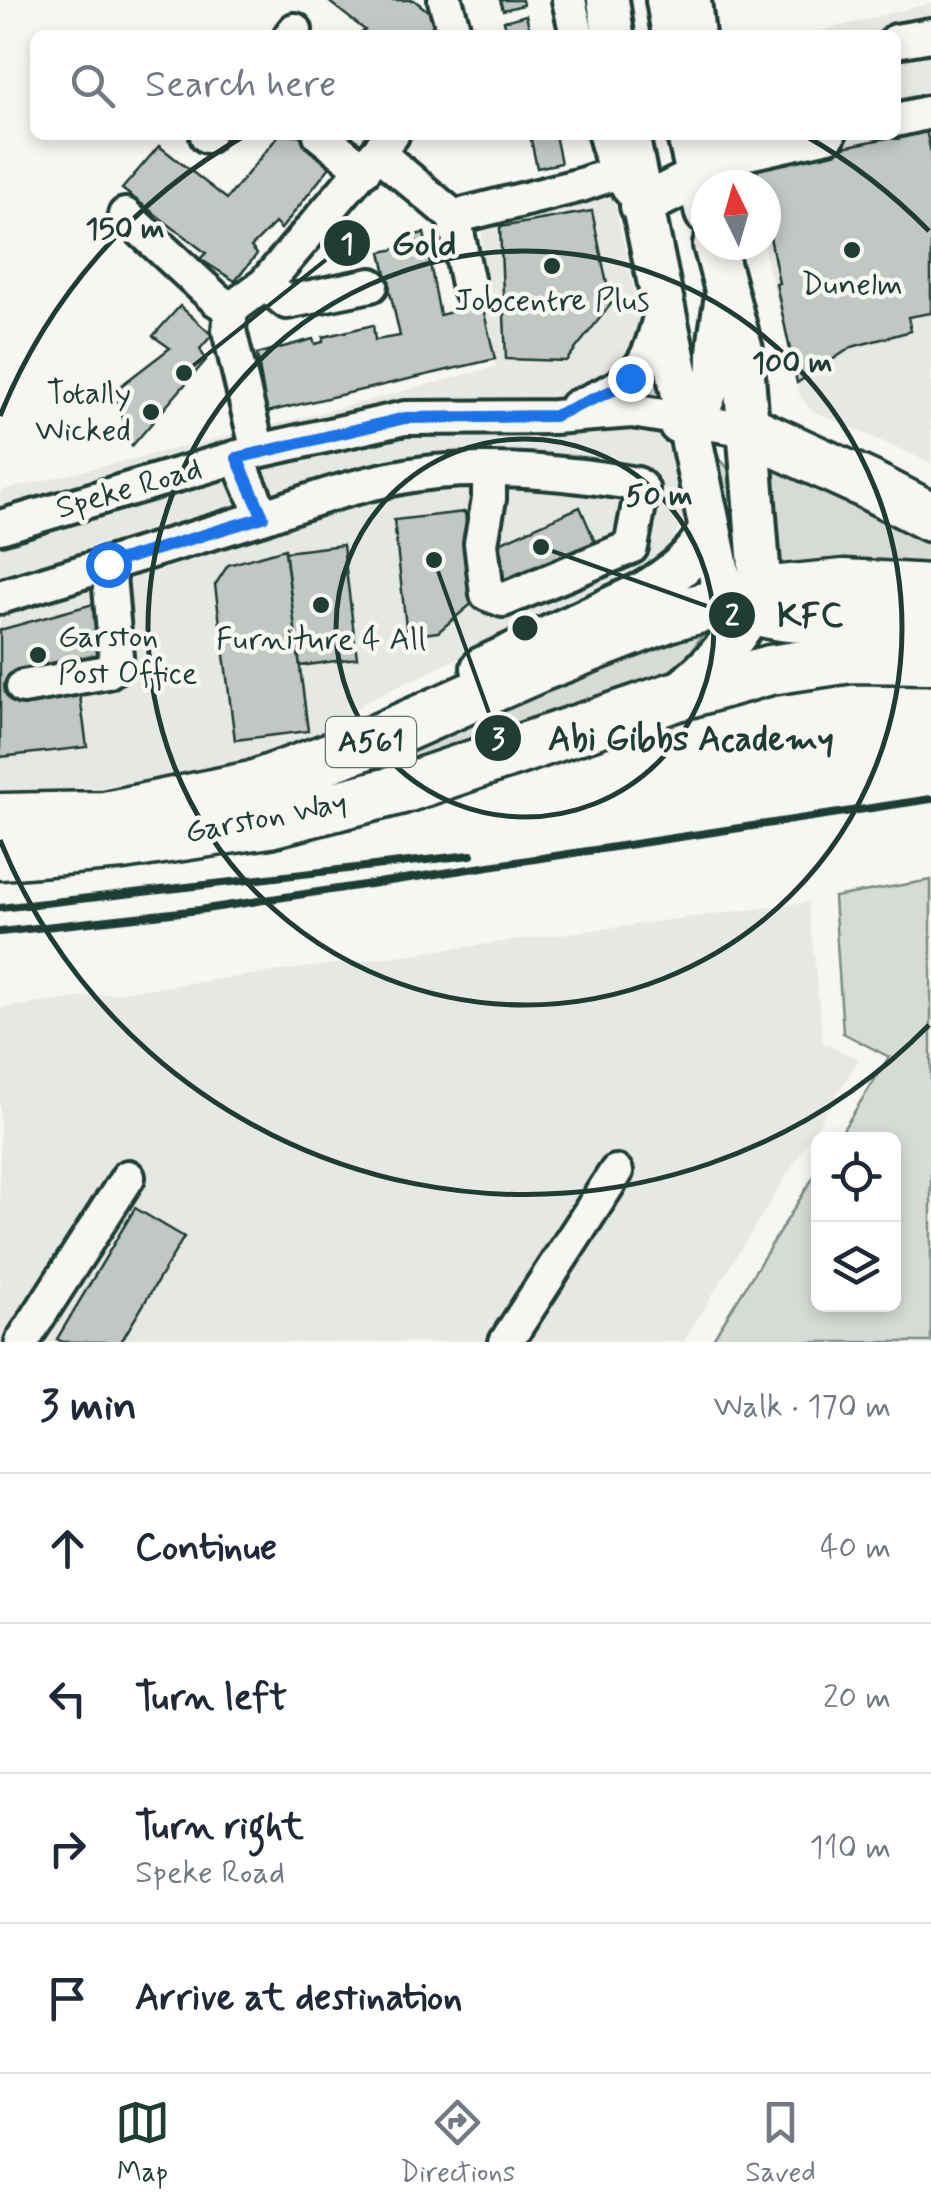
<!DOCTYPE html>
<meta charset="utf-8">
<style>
:root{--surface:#fff;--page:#f2f2f3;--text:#1f2937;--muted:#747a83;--line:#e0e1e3;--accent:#1f3d34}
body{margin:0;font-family:Mynerve,sans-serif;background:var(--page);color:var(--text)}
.controls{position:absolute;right:30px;bottom:30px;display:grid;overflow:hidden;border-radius:15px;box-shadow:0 5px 15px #0003}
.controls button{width:90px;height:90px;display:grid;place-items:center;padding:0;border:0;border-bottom:2px solid var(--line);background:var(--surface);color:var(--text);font:50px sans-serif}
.compass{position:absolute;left:691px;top:170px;width:90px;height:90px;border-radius:50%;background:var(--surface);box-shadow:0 5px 15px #0003;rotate:355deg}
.stop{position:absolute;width:30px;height:30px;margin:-22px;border:8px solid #1a73e8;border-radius:50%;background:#fff}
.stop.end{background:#1a73e8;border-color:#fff;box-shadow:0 2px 10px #0008}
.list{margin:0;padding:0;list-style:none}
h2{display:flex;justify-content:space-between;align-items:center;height:130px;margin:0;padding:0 40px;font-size:42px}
h2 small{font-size:32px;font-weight:400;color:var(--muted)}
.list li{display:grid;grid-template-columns:65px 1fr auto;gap:30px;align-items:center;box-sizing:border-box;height:150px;padding:0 40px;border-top:2px solid var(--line)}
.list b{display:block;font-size:38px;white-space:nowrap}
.list p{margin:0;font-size:32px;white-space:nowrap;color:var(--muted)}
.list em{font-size:32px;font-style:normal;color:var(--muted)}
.icon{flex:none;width:55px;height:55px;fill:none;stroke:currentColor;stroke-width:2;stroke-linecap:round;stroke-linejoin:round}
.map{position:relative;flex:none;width:931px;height:1342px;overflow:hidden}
.search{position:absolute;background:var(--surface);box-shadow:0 5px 15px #0003;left:30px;right:30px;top:30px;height:110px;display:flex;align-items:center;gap:25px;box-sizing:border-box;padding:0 35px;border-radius:15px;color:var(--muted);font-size:38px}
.sheet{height:730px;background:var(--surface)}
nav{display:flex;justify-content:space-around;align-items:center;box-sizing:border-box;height:140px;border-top:2px solid var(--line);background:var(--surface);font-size:28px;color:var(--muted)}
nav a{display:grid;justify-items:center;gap:5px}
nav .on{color:var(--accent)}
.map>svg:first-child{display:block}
.built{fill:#e6e8e4}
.green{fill:#d6dbd6;stroke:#7a8c85;stroke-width:2.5}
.building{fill:#c1c8c3;stroke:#1f3d34;stroke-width:2.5}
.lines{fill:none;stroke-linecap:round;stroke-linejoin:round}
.minor-casing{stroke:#1f3d34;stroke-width:40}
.major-casing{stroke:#1f3d34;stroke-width:48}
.highway-casing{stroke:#1f3d34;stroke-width:55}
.minor{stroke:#f6f6f2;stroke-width:32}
.major{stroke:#f6f6f2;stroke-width:40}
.highway{stroke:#f6f6f2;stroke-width:48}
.rail{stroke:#1f3d34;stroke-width:8}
.route{stroke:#1a73e8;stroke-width:12}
.ring{fill:none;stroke:#1f3d34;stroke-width:5}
.poi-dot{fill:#1f3d34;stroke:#f6f6f2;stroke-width:4}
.labels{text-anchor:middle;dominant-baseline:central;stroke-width:9;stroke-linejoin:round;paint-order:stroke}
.shield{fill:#f6f6f2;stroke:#60746d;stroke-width:2.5}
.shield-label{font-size:30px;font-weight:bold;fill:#1f3d34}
.poi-label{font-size:32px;fill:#1f3d34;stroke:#f6f6f2}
.street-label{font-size:32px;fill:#1f3d34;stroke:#f6f6f2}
.centre{fill:#1f3d34;stroke:#f6f6f2;stroke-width:5}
.ring-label{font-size:30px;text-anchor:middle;font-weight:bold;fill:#1f3d34;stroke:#f6f6f2;stroke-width:9;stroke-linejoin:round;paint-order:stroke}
.leader{fill:none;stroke:#1f3d34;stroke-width:4}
.callout-dot{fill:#1f3d34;stroke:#f6f6f2;stroke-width:4}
.mark-label{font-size:30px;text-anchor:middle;font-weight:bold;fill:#fff}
.callout-label{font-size:35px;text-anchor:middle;font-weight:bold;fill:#1f3d34;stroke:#f6f6f2;stroke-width:9;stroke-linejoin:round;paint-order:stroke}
</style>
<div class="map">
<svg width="931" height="1342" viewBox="0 0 931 1342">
<rect width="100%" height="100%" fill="#f6f6f2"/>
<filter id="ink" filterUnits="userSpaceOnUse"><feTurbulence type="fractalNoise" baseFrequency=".01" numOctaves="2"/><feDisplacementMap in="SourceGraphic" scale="20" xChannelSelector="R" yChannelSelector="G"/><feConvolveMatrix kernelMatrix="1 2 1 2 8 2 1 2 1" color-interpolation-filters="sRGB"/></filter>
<g filter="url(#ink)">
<!-- built -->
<path class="built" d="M931,3V463L811,410L800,396L763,245H766V185H748L745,170L749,135H896V35H805Z
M612,192L685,516L659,564L369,700L286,756L175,780L0,795V491L281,423L496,367L482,295V217Z
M808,902L823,1043L859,1059L683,1342H0V1008Z"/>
<!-- green -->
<path class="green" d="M709,453C750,471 739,530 741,568L729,551Z
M768,467L816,480L931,532V574L776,572Z
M708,626L689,655L664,676L353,791L347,771L537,686Z
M931,880V1342H711L818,1170V1304H894V1140L837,1139L889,1057L843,1033L834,897Z"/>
<!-- building -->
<path class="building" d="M327,0H414L438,19L425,35H360L365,30Z
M500,0H522L523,5L503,10Z
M526,15L531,35H508L504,21Z
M926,130L931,153V313L908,317L911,331L852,347L797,383L776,284L779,283L766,216V185H760L756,165Z
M279,135H299L333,163L281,229L275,223L251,247L257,254L235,281L200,259L206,253L122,189L159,146L227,199Z
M530,135H555L561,163L537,168Z
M592,211L611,304L566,361L506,359L500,227Z
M424,233L440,315L482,304L495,359L267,412L257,354L313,339L315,344L323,342V337L373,325L375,340L400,336L381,252L407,247L406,237Z
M180,306L212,335L200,349L206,360L132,446L114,391L170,348L153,336Z
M580,507L596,544L503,586L486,549Z
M465,512L475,601L438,632L407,636L394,520Z
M343,545L357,658L300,666L285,552Z
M285,549L308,731L235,740L215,585L228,565Z
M97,603L108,647L79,689L87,747L0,757V630Z
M135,1208L184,1237L121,1342H63L57,1339Z"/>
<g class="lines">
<defs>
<path id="minor" d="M445,0L455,35
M569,0L577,35
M694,0L698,35
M291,35L295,30
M896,41L931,35
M896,120L931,112
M320,135L364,170
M605,135L612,160L630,190
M716,135L721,159L829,135
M207,136V135
M378,153L454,217L469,289
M125,215L217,300L231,309
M454,217L581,185L618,172
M265,284L287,302L371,285
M231,309L265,284L392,135
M231,309L229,330L258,451
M576,407C637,380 647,374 662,308
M676,426C712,413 714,388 714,354C715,333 720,310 723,289
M237,457L263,517C318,497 377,478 435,472C502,466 571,473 637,484L642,489L631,547L503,600L487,594L481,543L489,499V471
M0,527L258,451L405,418L554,417L632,411L749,430
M0,597L263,517
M23,687L107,672L113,668L116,656L108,564
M22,1342L128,1177
M506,1342L616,1172"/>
<path id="major" d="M608,0L613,35
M667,0L673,35
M628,135L725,601C777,630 821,620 877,623C895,624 913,627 931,628
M688,135L706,213
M641,206L697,178L721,159
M482,668L645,592C671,576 696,558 709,530
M677,695C713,665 741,635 761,592L742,350L714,245"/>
<path id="highway" d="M749,430L867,484L931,517
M0,818L105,816L252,786L359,747L537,668L671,616L761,592L844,584L931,589
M0,855L122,845L269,823L402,789L674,697L770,670L851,658L931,659"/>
</defs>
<!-- minor casing -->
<use href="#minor" class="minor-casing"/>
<!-- major casing -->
<use href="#major" class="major-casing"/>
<!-- highway casing -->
<use href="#highway" class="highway-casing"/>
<!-- minor -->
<use href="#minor" class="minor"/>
<!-- major -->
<use href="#major" class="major"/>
<!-- highway -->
<use href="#highway" class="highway"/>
<!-- rail -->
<path class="rail" d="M0,908L471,855
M0,932L199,910L931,799"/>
</g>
</g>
<g class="lines" filter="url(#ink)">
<!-- route -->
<path class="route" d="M108,564L263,517L237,458L405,418L554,416L623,386L630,378"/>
</g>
<!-- distance rings -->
<g class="ring">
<circle cx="525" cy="628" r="189"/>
<circle cx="525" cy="628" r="377"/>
<path d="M929 1025A566 566 0 0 1 0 840M0 416A566 566 0 0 1 246 135M804 135A566 566 0 0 1 929 231"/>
</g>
<!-- markers -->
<g class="poi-dot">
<circle cx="852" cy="250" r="10"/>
<circle cx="552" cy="266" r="10"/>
<circle cx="151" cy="412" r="10"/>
<circle cx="321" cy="605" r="10"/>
<circle cx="38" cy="655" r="10"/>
</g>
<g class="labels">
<!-- shield labels -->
<rect class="shield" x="326" y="717" width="90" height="50" rx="8"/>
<g class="shield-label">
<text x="371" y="742">A561</text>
</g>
<!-- poi labels -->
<g class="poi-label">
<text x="852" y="285">Dunelm</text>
<text x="552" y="301">Jobcentre Plus</text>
<text x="131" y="394" text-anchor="end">Totally<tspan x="131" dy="37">Wicked</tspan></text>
<text x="58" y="637" text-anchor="start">Garston<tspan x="58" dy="37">Post Office</tspan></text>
<text x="321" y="640">Furniture 4 All</text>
</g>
<!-- street labels -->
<g class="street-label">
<text transform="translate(129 489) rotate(-16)">Speke Road</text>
<text transform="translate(266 818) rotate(-11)">Garston Way</text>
</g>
</g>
<circle cx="525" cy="628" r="15" class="centre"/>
<g class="ring-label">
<text x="125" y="238">150 m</text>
<text x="792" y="372">100 m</text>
<text x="659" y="505">50 m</text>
</g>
<!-- callouts -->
<path class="leader" d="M184 373L347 243M541 547L732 615M434 560L498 738"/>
<g class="callout-dot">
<circle cx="184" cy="373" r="10"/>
<circle cx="541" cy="547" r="10"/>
<circle cx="434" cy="560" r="10"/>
<circle cx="347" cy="243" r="25"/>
<circle cx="732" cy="615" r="25"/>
<circle cx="498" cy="738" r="25"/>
</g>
<g class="mark-label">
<text x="347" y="253">1</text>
<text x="732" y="625">2</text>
<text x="498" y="748">3</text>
</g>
<g class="callout-label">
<text x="424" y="255">Gold</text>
<text x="810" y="627">KFC</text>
<text x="691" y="750">Abi Gibbs Academy</text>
</g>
</svg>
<div class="controls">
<button><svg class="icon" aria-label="locate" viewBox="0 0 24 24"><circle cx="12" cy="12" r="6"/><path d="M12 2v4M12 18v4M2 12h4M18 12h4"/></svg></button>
<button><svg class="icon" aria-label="layers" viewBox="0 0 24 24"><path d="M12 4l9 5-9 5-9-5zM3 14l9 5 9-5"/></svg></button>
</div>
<svg class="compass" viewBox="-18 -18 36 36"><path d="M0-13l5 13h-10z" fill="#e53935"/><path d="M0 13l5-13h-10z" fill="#747a83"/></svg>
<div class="stop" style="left:108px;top:564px"></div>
<div class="stop end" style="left:630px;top:378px"></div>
<div class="search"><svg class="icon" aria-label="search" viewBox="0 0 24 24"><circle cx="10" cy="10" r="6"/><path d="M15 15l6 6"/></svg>Search here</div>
</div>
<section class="sheet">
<h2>3 min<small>Walk · 170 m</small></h2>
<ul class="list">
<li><svg class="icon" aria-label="ahead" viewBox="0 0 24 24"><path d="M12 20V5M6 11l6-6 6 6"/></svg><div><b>Continue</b></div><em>40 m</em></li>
<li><svg class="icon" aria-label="left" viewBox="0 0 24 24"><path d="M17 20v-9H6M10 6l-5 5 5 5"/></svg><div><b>Turn left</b></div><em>20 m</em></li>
<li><svg class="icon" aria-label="right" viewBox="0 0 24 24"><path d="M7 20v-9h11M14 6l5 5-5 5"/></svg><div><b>Turn right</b><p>Speke Road</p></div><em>110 m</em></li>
<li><svg class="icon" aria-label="arrive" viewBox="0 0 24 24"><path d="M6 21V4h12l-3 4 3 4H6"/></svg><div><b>Arrive at destination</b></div></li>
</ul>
</section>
<nav>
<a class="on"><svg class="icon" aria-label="map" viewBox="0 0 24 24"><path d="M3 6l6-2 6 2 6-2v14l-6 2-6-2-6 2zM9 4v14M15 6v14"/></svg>Map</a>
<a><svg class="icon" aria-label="directions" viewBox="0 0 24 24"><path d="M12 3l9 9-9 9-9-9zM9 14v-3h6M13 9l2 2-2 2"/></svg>Directions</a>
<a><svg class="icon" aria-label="saved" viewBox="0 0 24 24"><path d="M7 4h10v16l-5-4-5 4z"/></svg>Saved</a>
</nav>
